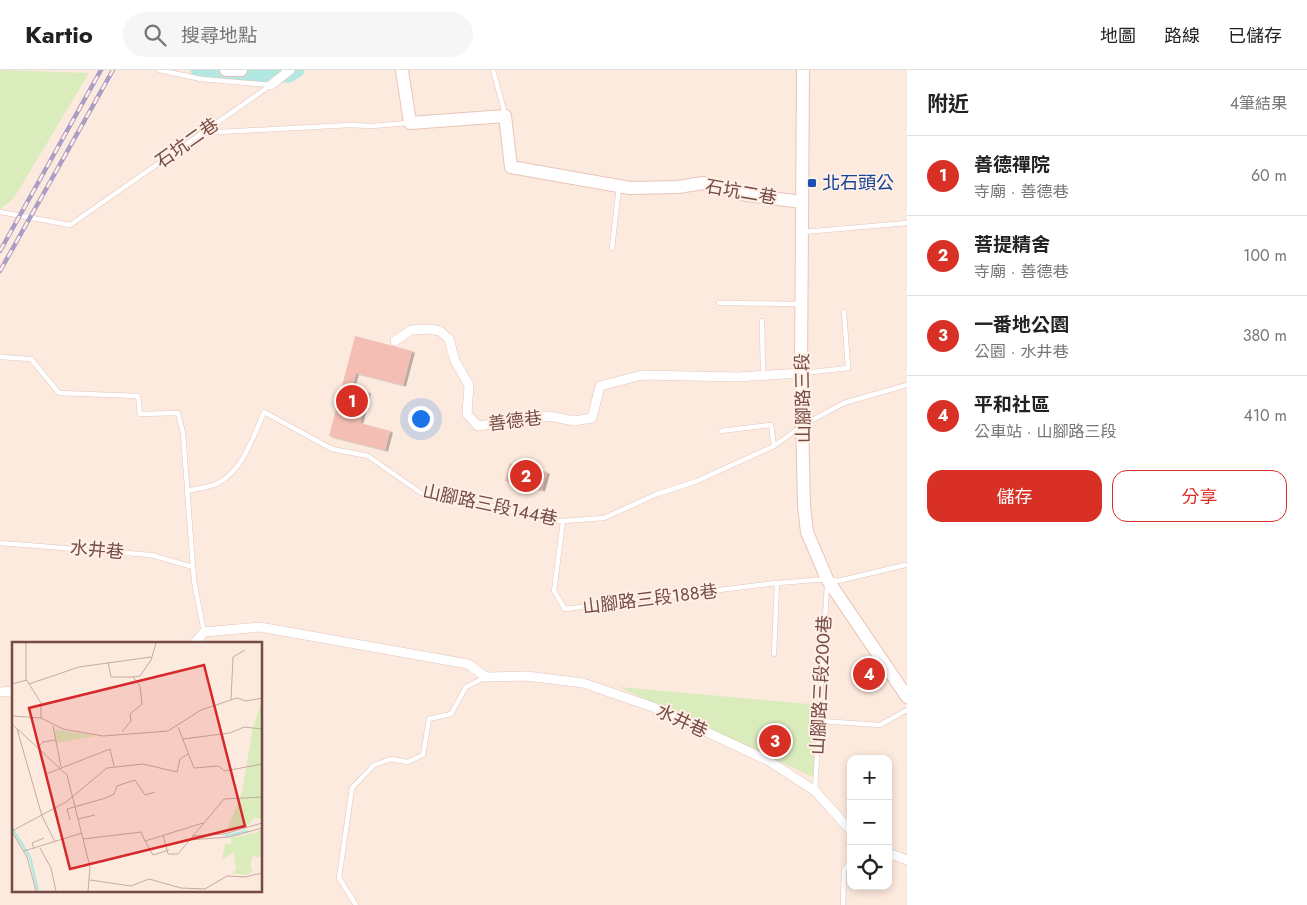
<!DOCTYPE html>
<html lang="zh-TW">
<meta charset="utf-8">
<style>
:root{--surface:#fff;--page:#f6f6f6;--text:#222;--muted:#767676;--line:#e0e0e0;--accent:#d93025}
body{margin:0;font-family:Jost,"Noto Sans TC",sans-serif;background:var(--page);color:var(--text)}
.controls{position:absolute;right:15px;bottom:15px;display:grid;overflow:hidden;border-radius:10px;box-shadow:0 2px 8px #0003}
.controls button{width:45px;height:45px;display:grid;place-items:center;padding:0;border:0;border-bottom:1px solid var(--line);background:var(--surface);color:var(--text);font:25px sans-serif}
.you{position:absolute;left:420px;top:348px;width:18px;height:18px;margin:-12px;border:4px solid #fff;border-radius:50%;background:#1a73e8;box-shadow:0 0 0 8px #1a73e833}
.badge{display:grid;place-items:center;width:32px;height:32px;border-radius:50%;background:var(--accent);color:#fff;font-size:16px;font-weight:700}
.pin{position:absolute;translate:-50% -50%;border:2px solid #fff;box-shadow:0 1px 5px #0006}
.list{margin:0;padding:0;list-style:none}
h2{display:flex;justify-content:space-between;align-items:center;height:65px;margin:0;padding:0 20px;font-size:21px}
h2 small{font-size:16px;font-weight:400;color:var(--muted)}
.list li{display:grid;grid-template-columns:32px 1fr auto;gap:15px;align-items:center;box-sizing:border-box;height:80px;padding:0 20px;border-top:1px solid var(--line)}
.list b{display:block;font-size:19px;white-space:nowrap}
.list p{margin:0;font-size:16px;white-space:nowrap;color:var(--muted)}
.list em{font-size:16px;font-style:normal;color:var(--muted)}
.actions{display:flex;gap:10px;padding:15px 20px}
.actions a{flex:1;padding:11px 0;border:1px solid var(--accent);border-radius:15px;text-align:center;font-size:18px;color:var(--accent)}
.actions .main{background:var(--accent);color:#fff}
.icon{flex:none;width:28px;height:28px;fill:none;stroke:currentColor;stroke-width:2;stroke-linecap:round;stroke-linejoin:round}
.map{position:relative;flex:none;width:907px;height:835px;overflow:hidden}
header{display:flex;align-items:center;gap:30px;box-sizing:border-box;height:70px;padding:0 25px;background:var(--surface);border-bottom:1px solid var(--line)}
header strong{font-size:24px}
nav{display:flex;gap:28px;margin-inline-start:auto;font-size:18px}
.search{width:350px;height:45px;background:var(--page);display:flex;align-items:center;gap:12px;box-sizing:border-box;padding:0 18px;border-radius:28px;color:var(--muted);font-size:19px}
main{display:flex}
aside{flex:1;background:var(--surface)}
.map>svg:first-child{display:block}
.green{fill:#daebbc}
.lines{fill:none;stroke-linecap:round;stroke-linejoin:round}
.river{stroke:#b2e7e2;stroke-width:15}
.building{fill:#f4beb4;filter:url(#shadow)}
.lane-casing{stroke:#e3c5bd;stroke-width:5.5}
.street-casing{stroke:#e3c5bd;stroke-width:10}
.secondary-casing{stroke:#e9c4b9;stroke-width:14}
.lane{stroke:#fff;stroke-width:4.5}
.street{stroke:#fff;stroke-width:9}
.secondary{stroke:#fff;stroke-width:12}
.rail-casing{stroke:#aa9dc6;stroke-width:4.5}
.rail{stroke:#ffefe5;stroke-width:2.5;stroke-dasharray:8;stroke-linecap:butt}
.transit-dot{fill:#1a4fb4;stroke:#ffefe5;stroke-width:2}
.labels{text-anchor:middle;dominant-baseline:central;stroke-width:4;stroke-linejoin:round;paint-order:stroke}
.street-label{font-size:18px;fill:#744b45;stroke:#ffefe5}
.transit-label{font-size:18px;fill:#164399;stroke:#ffefe5;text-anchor:start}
.inset-river{fill:none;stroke:#b2e7e2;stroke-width:2.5}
.inset-road{fill:none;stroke:#c6aaa1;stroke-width:1}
.view{fill:#d62828;fill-opacity:0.15;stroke:#d62828;stroke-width:2.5}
.inset-edge{fill:none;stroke:#744b45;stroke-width:2.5}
</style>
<header>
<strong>Kartio</strong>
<div class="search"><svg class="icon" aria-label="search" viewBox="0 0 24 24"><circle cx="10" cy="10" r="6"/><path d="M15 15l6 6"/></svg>搜尋地點</div>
<nav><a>地圖</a><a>路線</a><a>已儲存</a></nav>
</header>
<main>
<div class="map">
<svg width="907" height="835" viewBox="0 0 907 835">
<defs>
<filter id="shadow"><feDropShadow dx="3" dy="1.5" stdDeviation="0" flood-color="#0004"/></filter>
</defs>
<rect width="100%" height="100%" fill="#fdeade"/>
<!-- green -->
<path class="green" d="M0,0L89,3L14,128L0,139Z
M619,617L819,635L813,707Z"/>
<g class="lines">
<!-- river -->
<path class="river" d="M198,0L224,6L289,5L297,0"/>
</g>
<!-- building -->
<path class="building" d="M355,266L412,281L403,315L356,303L352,318L368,322L360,353L390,361L385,380L329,366Z
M510,393L547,402L542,420L505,411Z
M863,590H872L876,596V604H862Z"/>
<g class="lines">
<defs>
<path id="lane" d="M159,0L201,9L271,15
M493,0L505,44
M202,63L349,55L372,56L408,53
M0,142L70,155L271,15
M804,162L907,153
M612,178L619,117
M719,233L800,234
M762,251L763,305
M0,287L31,289L59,323L138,326L140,344L178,343L183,363L194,511L204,562
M803,303L848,298L844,242
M721,361L771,355L774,376
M187,421C197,418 209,418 218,413C242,402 254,365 264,342L332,379L368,386L421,423L475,431L545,450L563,451L604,448L657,424L697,411L774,376L803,355L844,333L907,315
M563,451L554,521L565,539L777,513L827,509L838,511L905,495
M0,473L151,485L193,497
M774,584L777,513
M819,651L880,655L907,640
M815,720L827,515
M356,835L339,808L352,718L374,695L391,689L407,692L423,685L429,649L451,644L466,617L486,607
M843,835L844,800L851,791"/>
<path id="street" d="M271,15L290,0
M395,271L411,260L429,259L440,261L449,269L455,291L469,315L467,344L478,356L549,346L574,351L592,348L600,316L642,305L738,307L801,303
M194,574L204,562L260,557L468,594L486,607L527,606L583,613L653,637L769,691L815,721L851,761
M0,622L14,621
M888,783L907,790"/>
<path id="secondary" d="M226,0H241
M402,0L410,53L505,46L511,97L630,118L678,117L703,113L746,125L802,132
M803,0L801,303L804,436L807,462L827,509L907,627"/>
</defs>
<!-- lane casing -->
<use href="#lane" class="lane-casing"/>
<!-- street casing -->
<use href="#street" class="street-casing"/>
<!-- secondary casing -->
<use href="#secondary" class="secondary-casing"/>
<!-- lane -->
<use href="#lane" class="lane"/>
<!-- street -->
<use href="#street" class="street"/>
<!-- secondary -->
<use href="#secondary" class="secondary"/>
<defs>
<path id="rail" d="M0,181L101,0
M0,201L113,0"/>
</defs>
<!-- rail casing -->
<use href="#rail" class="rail-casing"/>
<!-- rail -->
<use href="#rail" class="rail"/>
</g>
<!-- markers -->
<rect class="transit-dot" x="807" y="108" width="10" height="10" rx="2.5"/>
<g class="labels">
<!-- street labels -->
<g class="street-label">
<text transform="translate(187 73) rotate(-35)">石坑二巷</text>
<text transform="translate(741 122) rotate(10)">石坑二巷</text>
<text transform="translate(803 328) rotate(-91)">山腳路三段</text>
<text transform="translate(515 351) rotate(-7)">善德巷</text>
<text transform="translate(490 435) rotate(12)">山腳路三段144巷</text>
<text transform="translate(97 480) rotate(5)">水井巷</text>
<text transform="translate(650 529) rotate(-7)">山腳路三段188巷</text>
<text transform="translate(821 615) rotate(-87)">山腳路三段200巷</text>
<text transform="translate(682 651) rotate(25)">水井巷</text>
</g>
<!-- transit labels -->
<g class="transit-label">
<text x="822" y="113">北石頭公</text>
</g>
</g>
<!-- overview -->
<g transform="translate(12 572)">
<rect width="250" height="250" fill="#fdeade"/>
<path d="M250,58V177L242,175L237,183L215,187L230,151L241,85ZM42,87L83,94L44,101ZM250,186V216L241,214L238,222L241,229L235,233L220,231L224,227L222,210L210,218L213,202H220L218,196L244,191Z" fill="#daebbc"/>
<path class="inset-river" d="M0,186L18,215L26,249M213,194L236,189"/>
<path class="inset-road" d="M14,1V37L29,61V76M96,20L99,35H121M0,42L15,38M17,42L67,25L139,15M219,58L221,15L233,8M0,74L29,76L51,87L91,94L156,89L189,68L225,56L234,59L250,56M0,82L55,133L78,225L76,249M41,84L49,125M166,85L182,126L206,124L213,129L250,122M5,87L30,174L43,200M110,90L119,79L118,72L130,62L128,44L121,35L128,34L139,18L144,1M171,97L218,91L232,85L250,87M26,105L31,100L43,98M34,132L98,107L102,124M66,177L83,173M58,178L55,167L94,156L102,152L105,144L123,138L133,153L143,150M0,189L54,160L95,126L131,122L165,130L168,117L176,112M0,190L15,215L24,249M151,193L156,212H166L212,157L250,155M180,194L212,192L250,181M71,197L129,190L133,199L191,181M177,198L217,195L250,186M133,199L141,213L157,208M28,206L39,226L44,249M22,207L20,201L32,196M12,209L70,191M78,238L119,244L137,237L169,246L193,247L215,234L233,235L250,231"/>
<path class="view" d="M192,23L233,184L58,227L17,66Z"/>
<rect width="250" height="250" class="inset-edge"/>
</g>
</svg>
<div class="controls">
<button>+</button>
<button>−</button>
<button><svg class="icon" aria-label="locate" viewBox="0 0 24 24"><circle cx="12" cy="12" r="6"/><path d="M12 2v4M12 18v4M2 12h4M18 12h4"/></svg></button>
</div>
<div class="you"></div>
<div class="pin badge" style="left:352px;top:331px">1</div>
<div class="pin badge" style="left:526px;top:406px">2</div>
<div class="pin badge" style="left:775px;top:671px">3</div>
<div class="pin badge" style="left:869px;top:604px">4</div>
</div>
<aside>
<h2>附近<small>4筆結果</small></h2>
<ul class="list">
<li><span class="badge">1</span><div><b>善德禪院</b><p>寺廟 · 善德巷</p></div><em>60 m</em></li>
<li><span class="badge">2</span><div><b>菩提精舍</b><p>寺廟 · 善德巷</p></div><em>100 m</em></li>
<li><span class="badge">3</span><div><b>一番地公園</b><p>公園 · 水井巷</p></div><em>380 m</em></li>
<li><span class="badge">4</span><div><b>平和社區</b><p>公車站 · 山腳路三段</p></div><em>410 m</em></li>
</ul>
<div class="actions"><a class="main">儲存</a><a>分享</a></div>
</aside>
</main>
